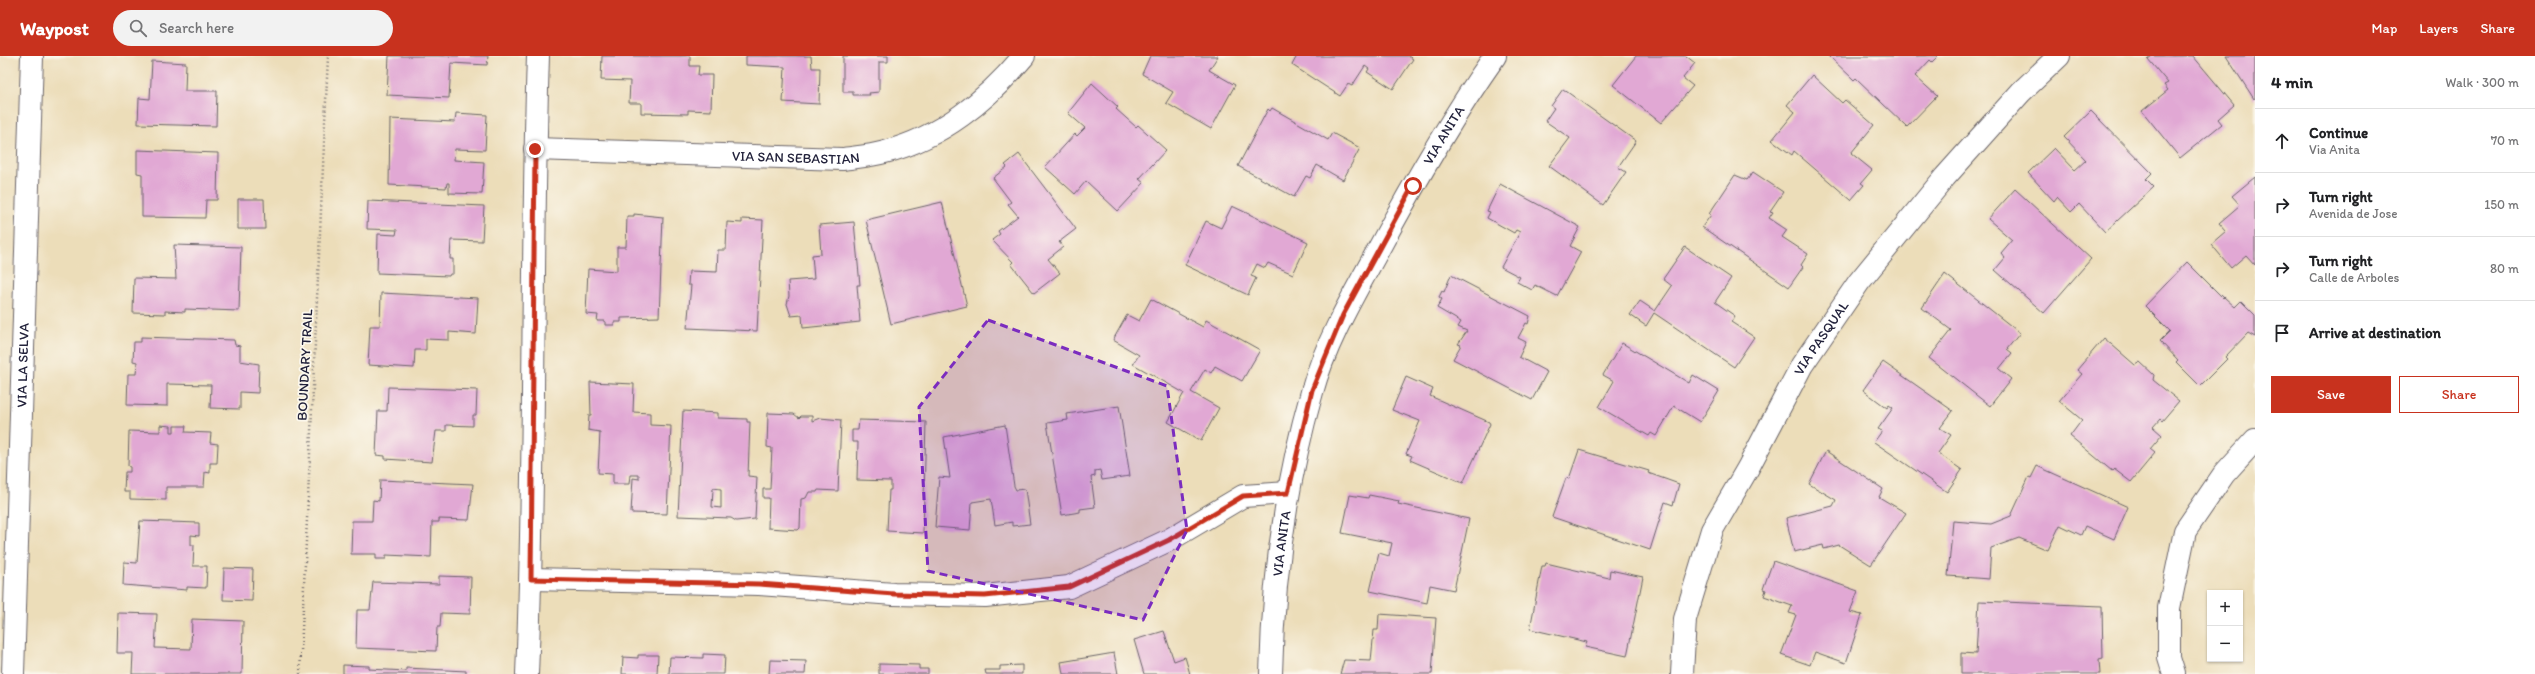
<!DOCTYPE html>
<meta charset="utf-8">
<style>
:root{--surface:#fff;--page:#f2f2f2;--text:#202124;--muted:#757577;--line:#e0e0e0;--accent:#c8321e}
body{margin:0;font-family:Itim,sans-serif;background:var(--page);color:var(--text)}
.controls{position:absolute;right:12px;bottom:12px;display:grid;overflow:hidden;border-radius:0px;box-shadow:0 1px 3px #0004}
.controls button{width:36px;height:36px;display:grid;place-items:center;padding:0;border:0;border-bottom:1px solid var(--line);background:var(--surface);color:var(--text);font:20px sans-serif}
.stop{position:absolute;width:12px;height:12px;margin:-9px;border:3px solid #c8321e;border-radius:50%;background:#fff}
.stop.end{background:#c8321e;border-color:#fff;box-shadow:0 1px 4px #0008}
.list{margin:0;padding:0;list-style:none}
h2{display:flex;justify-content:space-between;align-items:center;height:52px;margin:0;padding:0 16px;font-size:17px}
h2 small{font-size:13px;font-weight:400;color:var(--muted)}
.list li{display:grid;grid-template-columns:26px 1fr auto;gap:12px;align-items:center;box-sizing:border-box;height:64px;padding:0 16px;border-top:1px solid var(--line)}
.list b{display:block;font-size:15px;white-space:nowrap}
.list p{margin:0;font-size:13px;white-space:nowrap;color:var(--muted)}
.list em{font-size:13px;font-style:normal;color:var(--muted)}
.actions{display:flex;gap:8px;padding:12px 16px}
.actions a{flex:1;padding:9px 0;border:1px solid var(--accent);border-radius:0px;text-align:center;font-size:14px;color:var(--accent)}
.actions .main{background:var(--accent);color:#fff}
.icon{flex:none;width:22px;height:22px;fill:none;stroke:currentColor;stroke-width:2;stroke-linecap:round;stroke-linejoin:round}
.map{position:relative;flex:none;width:2255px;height:618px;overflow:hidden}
header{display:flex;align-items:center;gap:24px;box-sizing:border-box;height:56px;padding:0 20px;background:var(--accent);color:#fff}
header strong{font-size:19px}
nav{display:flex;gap:22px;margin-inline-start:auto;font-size:14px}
.search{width:280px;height:36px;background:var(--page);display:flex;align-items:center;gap:10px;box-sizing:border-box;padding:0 14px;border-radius:22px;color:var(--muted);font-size:15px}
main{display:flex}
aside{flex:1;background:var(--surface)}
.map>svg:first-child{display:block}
.building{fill:#e1a8d4;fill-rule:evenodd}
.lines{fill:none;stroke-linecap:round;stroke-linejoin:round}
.street-casing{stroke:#696367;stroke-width:24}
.secondary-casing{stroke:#696367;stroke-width:24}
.path{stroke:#696367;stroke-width:2.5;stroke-dasharray:1 3;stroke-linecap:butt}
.street{stroke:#fff;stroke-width:22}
.secondary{stroke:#fff;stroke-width:22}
.route{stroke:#c8321e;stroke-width:5}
.marked{fill:#7b2cbf;fill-opacity:0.2;stroke:#7b2cbf;stroke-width:3;stroke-dasharray:8 5;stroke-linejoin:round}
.labels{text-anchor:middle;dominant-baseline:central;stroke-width:3.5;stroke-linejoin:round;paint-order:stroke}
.street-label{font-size:14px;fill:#22223b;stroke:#fbf7ec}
</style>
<header>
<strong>Waypost</strong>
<div class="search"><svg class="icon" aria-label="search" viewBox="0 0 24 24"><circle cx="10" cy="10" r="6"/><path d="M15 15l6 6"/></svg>Search here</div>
<nav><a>Map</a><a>Layers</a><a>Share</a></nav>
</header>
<main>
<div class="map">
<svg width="2255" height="618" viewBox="0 0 2255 618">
<rect width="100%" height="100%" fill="#fbf7ec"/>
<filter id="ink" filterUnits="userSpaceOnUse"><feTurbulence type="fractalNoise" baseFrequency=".025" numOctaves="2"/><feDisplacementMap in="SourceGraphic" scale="8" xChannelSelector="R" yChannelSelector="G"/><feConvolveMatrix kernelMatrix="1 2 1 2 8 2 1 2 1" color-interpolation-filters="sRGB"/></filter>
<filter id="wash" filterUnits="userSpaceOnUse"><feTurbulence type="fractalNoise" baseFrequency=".012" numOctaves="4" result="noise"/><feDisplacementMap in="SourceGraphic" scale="16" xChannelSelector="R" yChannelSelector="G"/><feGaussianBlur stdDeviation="0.9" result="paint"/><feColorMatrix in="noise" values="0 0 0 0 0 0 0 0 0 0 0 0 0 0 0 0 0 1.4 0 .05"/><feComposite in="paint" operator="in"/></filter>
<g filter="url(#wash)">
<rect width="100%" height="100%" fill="#ecddb9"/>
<g id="blocks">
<!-- building -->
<path class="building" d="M389,0H488L487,9L451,7L449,42L387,39Z
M602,0H690V10H699L698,19H712L711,55L688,54V58L641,57V47H629L630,25L601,24Z
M746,0H811L812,12H820L819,48L783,46L785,11L746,9Z
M843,0H888V6H879V36L869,37L870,39H853V36H843Z
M1150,0H1218L1209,14L1235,29L1211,73L1166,47L1173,36L1142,18Z
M1297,0H1408L1413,3L1393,33L1367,16L1369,13L1365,10L1352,30L1348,28L1340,40L1292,9Z
M1636,0H1686L1695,7L1683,22L1693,30L1661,67L1613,29Z
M1829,0H1938L1932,6L1930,4L1915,20L1937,40L1907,71L1856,22L1854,24Z
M2152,0H2193L2234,49L2218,63L2222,68L2180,102L2142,55L2168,34L2164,29L2168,27L2148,3Z
M2226,0H2255V42L2254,43Z
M152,5L186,7L185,35H217L216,70L138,68L139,42L150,43Z
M1812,19L1842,47L1845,44L1874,69L1851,97L1872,114L1861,127L1864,129L1851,144L1794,95L1792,99L1772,84L1795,56L1787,49Z
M1092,27L1118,51L1116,53L1136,71L1138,69L1166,94L1139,123L1144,127L1118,155L1086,125L1075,138L1045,111L1075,78L1077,80L1085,72L1068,57Z
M1563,33L1636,85L1618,111L1626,116L1603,149L1549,110L1570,82L1545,65L1554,52L1551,50Z
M1272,52L1328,84L1332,77L1360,92L1343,124L1317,109L1310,122L1306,120L1294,141L1238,110L1268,53L1270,55Z
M2091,55L2152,117L2146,123L2154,131L2105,176L2079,148L2071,156L2057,141L2054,145L2028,117L2054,92L2075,114L2086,104L2064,81Z
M456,57L487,59L485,94L455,93L454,104L484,106L482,138L449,137V127H447L446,132L389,129L390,63L455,66Z
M137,94L218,97L217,144H206L205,162L142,161V118L137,117Z
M1019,98L1076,173L1059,186L1063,191L1048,203L1060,217L1034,237L1011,208L1013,206L992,184L1000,178L998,175L1018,160L1008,148L1011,146L993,122L1007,111L1005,109Z
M1753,116L1783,136L1770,155L1773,156L1769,162L1787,174L1782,181L1808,198L1801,209L1803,211L1789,231L1702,171L1711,159L1709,158L1735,119L1747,124Z
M2255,121V209L2246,199L2231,212L2211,188L2226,175L2219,167L2240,149L2232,140Z
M1500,128L1580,171L1570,190L1581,196L1557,240L1535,229L1532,234L1517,226L1520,221L1501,211L1520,176L1516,174L1514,177L1487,162L1490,156L1487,155Z
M2015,133L2091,203L2044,257L1995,214L2005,202L2001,197L2012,184L1988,163Z
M238,143H264L265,173H238Z
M368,145L484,150L482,185L451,184L450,203H453V218H450L449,220L377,217L378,178L396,179L397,174L367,173Z
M942,146L967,250L891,268L866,164Z
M1232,150L1308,186L1293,218L1268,207L1265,212L1257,208L1251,220L1256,222L1248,239L1185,209L1206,165L1221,172Z
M634,158L663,161L659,261L621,262V266H614V269H605V265H597L598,259L586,258L588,213L617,215V191H626L627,160H634Z
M742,163L763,164L757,275L687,272L691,229H688L689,215L717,216L718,194H726L727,166L742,167Z
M854,166L860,229H857L860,266L803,272L802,259L791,260L787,248L789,240L788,225L814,223L812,199L821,198L819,169Z
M174,189L241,191L239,255L185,253V256L165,255V258L133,257L134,222L176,223Z
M1685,191L1731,222L1715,246L1735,260L1731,266L1754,281L1734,311L1654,257L1646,270L1630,259L1640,245L1655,255L1672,230L1663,223Z
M2187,206L2223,242L2224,241L2235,251L2241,245L2255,259V281L2248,277L2225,301L2227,303L2200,330L2176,306L2178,304L2160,285L2170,275L2145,250Z
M1945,218L2020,277L2007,293L2012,297L1999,313L2011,323L1990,350L1929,302L1951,274L1922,252Z
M1451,219L1530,260L1528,268L1526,267L1518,282L1526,286L1519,301L1547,316L1532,344L1453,303L1461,289L1458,288L1467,275L1458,271L1461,266L1437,252L1442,243L1439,241L1442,235L1444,236Z
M381,237L478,242L476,278L449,276V284L426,283V294H415L414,312L368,309L370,270H380Z
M1151,243L1203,271L1206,264L1260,294L1242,325L1215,310L1211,317L1205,313L1191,336L1219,352L1201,385L1168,366L1184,337L1133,308L1139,299L1113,284L1127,259L1139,265Z
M141,281L234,284L235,289L240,290V305L259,308L258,337L240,336V353L210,352L211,329L167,328V350L127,349L128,318H136L137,306L133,305L134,286H141Z
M2104,282L2135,309L2140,306L2154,319L2153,324L2179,345L2162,365L2160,363L2153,371L2162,379L2150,393L2155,397L2131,426L2114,413L2112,415L2070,380L2082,364L2059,345L2082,318L2077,314Z
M1622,287L1689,327L1693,319L1719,335L1700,366L1674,350L1656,380L1651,377L1649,380L1599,351L1614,325L1603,319Z
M1883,306L1953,355L1940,372L1951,379L1938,397L1962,414L1947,436L1874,386L1882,375L1878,373L1893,352L1889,349L1887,352L1863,334Z
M1406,321L1433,333L1430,340L1489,366L1490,368L1463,427L1410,404L1412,400L1406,398L1420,365L1392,354Z
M590,326L634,328L633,356L650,357V369L671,370L667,458L631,457L633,422L639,423V419H630L629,428H613V418L598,417L600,376L588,374L589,359H591Z
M388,331L477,334L476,359H473V370L446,369V375H436L432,406L385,403V400L376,399L378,355H387Z
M1119,350L1130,420L1102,424L1100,414L1095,415V420L1091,421L1095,451L1080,453V456L1062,459L1047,367L1068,364L1067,358Z
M683,355L718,357V362L747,363V366H750L748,420L757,421L755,463L736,465L731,462L678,460ZM713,432L721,433V452L712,451Z
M768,357L794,358L799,362L801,360H812V365L820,362L841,364L838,435L818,434L817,436H809L806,442L801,443L800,472L798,474L768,472L769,442H763V433H770L772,392L767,391Z
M859,364L926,366L923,477L887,475L889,434H891V425L857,424L858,386H852V374H858Z
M160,369L171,370V376H174V370H186L185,376L211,377L210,387L218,388L217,407H210V417L205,416L204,431H166V444L130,443V436H124L125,416H130V411L128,410L129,375L160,376Z
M1005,369L1014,430L1016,434L1025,433L1030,468L1012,470V466L995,469L991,443L972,446L970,474L935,471L939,421L950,422L944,381Z
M1579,394L1649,415L1648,417L1679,428L1673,449L1665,446L1650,494L1552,461L1566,422L1569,423Z
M1826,395L1883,433L1879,441L1906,457L1871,509L1839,489L1824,493L1823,489L1794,496L1786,462L1833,450L1836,444L1809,428Z
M2037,410L2128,451L2114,483L2085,470L2081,479L2060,469L2048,494L2019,482L1991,492L1989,523L1948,520L1953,465L1991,468L2011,460L2029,421L2031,422Z
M380,424L473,428L469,464L439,463V466H432L431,501L386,499V503H376V498H351L352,465H372L373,444L379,445Z
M1350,439L1368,442L1369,439L1399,445L1398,448L1469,463L1454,534L1430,529L1427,547L1370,535L1379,497L1389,500L1392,487L1342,477Z
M140,465L199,467V480L191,479V489H194L193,510H207L206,532L187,531V534L123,529L124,506L137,507Z
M1773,505L1858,535L1850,556L1862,559L1846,607L1815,596L1810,609L1781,599L1796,559L1789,557L1792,550L1764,540L1766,534L1763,533Z
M1546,507L1609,522L1610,514L1643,521L1627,600L1585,591L1587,586L1530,573L1542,510H1545Z
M224,512L253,513L252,545L223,544Z
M439,520L471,521L470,558L441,557L440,571H437L436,595L356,592L357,554H370L373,526L439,528Z
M1979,545L2102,550L2103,603L2099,604L2100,618H1961V597L1976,598Z
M118,557L157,558L155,592L191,593L192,563L243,565L242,618H132L133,597H117Z
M1379,558L1436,562L1432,618H1340L1344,604L1371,605L1374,574H1378Z
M1164,575L1174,605L1185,601L1190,618H1144L1134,584Z
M1114,597L1118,618H1063L1061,606Z
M703,598L725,599L724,618H669L670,601L703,602Z
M638,599H658L657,618H622L623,601L638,602Z
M770,604L806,605L805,618H769Z
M879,608L919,609V613H928V618H879Z
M343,609L369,610V613L406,615V612L466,615V618H343Z
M1022,609V618H986L985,614H1000V610Z"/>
</g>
</g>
<g filter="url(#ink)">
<use href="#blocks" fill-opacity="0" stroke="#696367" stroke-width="1"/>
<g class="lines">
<defs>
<g id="street">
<path id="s1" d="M535,93L842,103C856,101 871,100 885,96C942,81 986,45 1024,0"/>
<path d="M531,523L759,528L894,538L985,540L1069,531L1169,484L1243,440L1288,437"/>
<path id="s2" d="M13,618L32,0"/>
<path id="s3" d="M1271,618C1273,523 1286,427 1312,336C1325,288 1353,240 1377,196C1413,129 1451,62 1495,0"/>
<path id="s4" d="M1682,618L1685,563L1712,474L1748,412L1802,309L1859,226L1945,121L2021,36L2059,0"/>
<path d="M2174,618L2169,602V552L2185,475L2224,418L2255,384"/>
</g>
<path id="secondary" d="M527,618C536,412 531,206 538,0"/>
</defs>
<!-- street casing -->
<use href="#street" class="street-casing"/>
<!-- secondary casing -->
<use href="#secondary" class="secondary-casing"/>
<!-- path -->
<path class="path" d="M300,618L328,0"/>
<!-- street -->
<use href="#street" class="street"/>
<!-- secondary -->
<use href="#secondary" class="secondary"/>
</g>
</g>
<g class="lines" filter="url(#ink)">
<!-- route -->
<path class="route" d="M535,93L531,523L759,528L894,538L985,540L1069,531L1169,484L1243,440L1288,437L1312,334L1343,259L1413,130"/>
</g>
<!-- marked area -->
<path class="marked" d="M988,264L1167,330L1187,474L1143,564L928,515L919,351Z"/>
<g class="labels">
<!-- street labels -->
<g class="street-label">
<text stroke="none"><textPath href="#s3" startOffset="575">VIA ANITA</textPath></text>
<text stroke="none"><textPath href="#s1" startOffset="261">VIA SAN SEBASTIAN</textPath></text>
<text stroke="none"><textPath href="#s4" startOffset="369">VIA PASQUAL</textPath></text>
<text stroke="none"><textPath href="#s2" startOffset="309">VIA LA SELVA</textPath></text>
<text transform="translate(305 309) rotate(-87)">BOUNDARY TRAIL</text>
<text stroke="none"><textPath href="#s3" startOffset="131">VIA ANITA</textPath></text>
</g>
</g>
</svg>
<div class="controls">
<button>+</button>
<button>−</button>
</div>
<div class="stop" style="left:1413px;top:130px"></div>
<div class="stop end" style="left:535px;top:93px"></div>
</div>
<aside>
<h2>4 min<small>Walk · 300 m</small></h2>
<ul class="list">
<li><svg class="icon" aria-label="ahead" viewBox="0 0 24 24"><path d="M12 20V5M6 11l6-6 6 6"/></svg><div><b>Continue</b><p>Via Anita</p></div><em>70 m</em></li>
<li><svg class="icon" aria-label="right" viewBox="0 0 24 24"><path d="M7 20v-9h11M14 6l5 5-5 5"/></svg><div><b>Turn right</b><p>Avenida de Jose</p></div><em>150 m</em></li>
<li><svg class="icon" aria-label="right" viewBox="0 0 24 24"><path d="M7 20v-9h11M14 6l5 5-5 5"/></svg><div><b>Turn right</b><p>Calle de Arboles</p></div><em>80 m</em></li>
<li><svg class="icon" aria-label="arrive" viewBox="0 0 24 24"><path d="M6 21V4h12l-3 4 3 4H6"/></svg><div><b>Arrive at destination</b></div></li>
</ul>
<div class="actions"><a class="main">Save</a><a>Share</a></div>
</aside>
</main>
